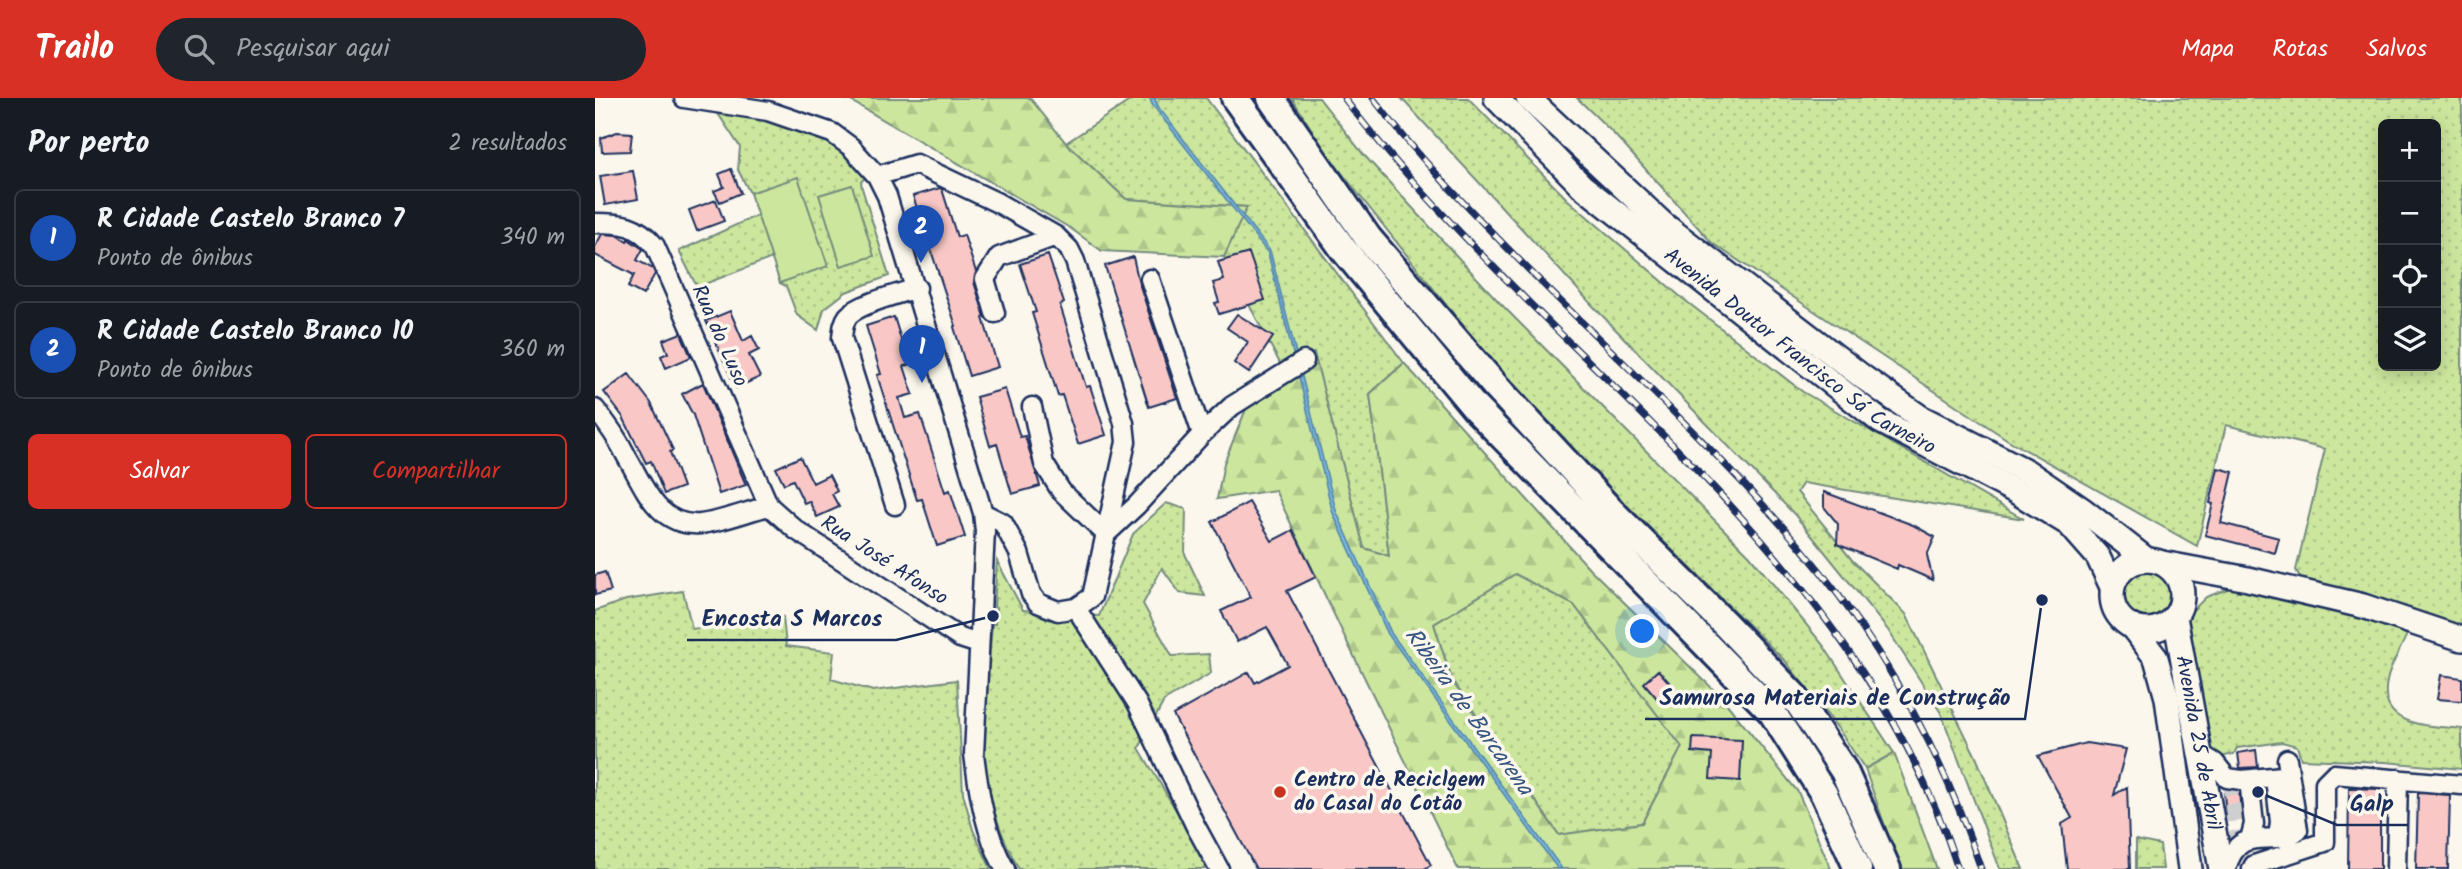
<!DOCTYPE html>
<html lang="pt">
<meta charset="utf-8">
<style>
:root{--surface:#171b24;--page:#20242c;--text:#f1f3f6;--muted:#9ea1a6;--line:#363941;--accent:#d93025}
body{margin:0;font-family:Kalam,sans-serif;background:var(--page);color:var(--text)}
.controls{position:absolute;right:21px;top:21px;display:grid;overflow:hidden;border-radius:10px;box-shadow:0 4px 18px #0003}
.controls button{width:63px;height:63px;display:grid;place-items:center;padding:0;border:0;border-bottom:2px solid var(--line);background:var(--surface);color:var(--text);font:35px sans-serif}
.you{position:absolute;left:1048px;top:534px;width:24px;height:24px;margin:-18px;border:5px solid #fff;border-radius:50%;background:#1a73e8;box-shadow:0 0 0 10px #1a73e833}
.badge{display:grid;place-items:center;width:46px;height:46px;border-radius:50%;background:var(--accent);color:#fff;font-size:23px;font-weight:700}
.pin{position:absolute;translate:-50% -58px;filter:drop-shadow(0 2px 4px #0008)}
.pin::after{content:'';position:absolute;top:37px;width:24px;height:21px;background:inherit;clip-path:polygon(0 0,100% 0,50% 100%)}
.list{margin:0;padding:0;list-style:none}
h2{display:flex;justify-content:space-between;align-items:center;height:91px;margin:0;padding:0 28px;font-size:30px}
h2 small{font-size:23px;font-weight:400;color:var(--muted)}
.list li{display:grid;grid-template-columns:46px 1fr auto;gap:21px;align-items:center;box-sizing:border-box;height:98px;margin:0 14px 14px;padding:0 14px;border:2px solid var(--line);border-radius:10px}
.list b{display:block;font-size:26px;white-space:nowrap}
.list p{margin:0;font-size:23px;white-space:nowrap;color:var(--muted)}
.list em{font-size:23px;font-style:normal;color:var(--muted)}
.actions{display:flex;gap:14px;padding:21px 28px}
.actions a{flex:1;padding:16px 0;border:2px solid var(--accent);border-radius:10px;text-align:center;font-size:24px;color:var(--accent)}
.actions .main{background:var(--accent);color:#fff}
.icon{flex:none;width:38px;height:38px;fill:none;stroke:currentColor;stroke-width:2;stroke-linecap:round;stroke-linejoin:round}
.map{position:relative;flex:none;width:1867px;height:771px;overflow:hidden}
header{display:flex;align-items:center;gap:42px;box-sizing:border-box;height:98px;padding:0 35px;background:var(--accent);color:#fff}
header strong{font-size:33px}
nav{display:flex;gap:38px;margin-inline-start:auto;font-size:24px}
.search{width:490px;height:63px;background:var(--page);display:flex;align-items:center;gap:18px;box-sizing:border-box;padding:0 24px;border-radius:38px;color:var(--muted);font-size:26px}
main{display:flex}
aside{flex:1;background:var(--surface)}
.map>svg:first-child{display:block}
.grass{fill:url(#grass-dots);stroke:#748b7e;stroke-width:2;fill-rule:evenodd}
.forest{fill:url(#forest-firs);stroke:#748b7e;stroke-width:2;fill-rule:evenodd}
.park{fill:#cce79d;stroke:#748b7e;stroke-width:2}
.water{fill:#84c6e5;stroke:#5a8aaf;stroke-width:2}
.building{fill:#f9c8c6;stroke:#1b2f5e;stroke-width:2}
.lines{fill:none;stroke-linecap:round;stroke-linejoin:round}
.minor-tunnel{stroke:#cecfd0;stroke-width:18;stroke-dasharray:18 9;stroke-linecap:butt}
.minor-casing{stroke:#1b2f5e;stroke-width:23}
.major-casing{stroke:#1b2f5e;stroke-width:28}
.highway-casing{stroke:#1b2f5e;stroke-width:32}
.minor{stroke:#fbf7ec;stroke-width:18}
.major{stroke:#fbf7ec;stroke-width:23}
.highway{stroke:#fbf7ec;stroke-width:26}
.rail-casing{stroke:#1b2f5e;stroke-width:7}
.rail{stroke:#fbf7ec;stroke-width:4.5;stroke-dasharray:13;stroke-linecap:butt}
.poi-dot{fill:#c8321e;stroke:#fbf7ec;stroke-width:2.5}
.labels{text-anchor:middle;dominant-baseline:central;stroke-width:7;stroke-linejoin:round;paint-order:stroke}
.street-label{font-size:21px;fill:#1b2f5e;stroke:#fbf7ec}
.poi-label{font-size:21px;font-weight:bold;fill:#1b2f5e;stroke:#fbf7ec;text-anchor:start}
.water-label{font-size:23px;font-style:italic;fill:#355580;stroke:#fbf7ec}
.leader{fill:none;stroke:#1b2f5e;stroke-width:2.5}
.callout-dot{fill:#1b2f5e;stroke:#fbf7ec;stroke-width:2.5}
.callout-label{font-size:23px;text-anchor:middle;font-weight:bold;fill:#1b2f5e;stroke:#fbf7ec;stroke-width:7;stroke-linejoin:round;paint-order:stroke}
</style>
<header>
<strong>Trailo</strong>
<div class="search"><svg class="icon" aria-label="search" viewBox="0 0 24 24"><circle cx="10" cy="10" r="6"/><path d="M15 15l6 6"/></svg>Pesquisar aqui</div>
<nav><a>Mapa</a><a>Rotas</a><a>Salvos</a></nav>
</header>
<main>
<aside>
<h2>Por perto<small>2 resultados</small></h2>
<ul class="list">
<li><span class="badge" style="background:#1a4fb4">1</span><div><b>R Cidade Castelo Branco 7</b><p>Ponto de ônibus</p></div><em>340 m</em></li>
<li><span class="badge" style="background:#1a4fb4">2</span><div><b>R Cidade Castelo Branco 10</b><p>Ponto de ônibus</p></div><em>360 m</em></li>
</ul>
<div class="actions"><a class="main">Salvar</a><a>Compartilhar</a></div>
</aside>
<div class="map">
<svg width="1867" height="771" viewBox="0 0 1867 771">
<defs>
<pattern id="grass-dots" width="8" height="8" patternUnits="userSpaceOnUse" patternTransform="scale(1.75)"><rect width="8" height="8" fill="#cce79d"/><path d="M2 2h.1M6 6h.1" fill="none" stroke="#afc68a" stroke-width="1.8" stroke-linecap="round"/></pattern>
<pattern id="forest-firs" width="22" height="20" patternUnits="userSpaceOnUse" patternTransform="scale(1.75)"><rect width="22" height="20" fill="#cce79d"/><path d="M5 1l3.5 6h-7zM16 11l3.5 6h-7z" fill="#afc68a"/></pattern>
</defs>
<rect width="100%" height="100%" fill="#fbf7ec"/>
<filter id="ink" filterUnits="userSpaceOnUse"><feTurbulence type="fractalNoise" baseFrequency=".0143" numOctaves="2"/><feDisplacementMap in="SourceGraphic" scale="14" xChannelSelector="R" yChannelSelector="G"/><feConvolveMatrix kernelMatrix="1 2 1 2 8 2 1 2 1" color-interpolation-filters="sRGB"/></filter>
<g filter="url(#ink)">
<!-- grass -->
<path class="grass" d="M539,0H611L809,265L775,296L794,458L769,450L719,256L689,273L629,159L651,109L531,101L471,45Z
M697,0H724L768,56L904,204L1155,458L1228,547L1299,655L1270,671L1244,632L1191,564L932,309L731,55Z
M806,0H873L973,102L1087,200L1208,294L1429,421L1208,385L1202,394L1257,462L1311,516L1381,659L1428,771H1405L1346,615L1293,532L1200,417L999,209Z
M982,0H1867V531L1707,483L1701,472L1730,351L1631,327L1602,448L1413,342L1117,145L1018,35ZM1788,26H1841V268H1788Z
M118,8L147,12L232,39L251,53L272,77L266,84L267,90L294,178L251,194L229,211L223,232L202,217L191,188L185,185L177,160L102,189L84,153L163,117L155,95L143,72L145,49Z
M571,405L591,411L590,456L610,498L585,495L567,470L548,506L577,558L614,556L616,575L569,603L544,650L616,771H424C375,684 390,620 397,526H400L401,510L399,509L402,463L428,512L504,518L538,436Z
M1527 495a25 25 0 1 1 50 0a25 25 0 1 1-50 0Z
M920,476L979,507L1087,649L1047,725L964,737L857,582L839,526Z
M1635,490C1695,490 1755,517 1812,536C1806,551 1795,567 1792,583C1782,631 1836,627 1867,631V671L1790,664L1706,661L1702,648L1687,644L1642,650L1639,656L1626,659L1616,656L1593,517L1611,499Z
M88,493L97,531L188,519L191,548L239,554L236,581L278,593L362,582L368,695L378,732L396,771H0V513L31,502Z
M1541,742L1565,747L1568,771H1541Z"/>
<!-- forest -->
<path class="forest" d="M243,0H435L471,45L531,101L652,109L629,159L507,153L475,130L254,2Z
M719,255L769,450L794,458L775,296L809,265L995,471L1127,600L1203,694L1236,771H863L755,550L680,392L622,401L629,365L660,289ZM920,476L979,507L1087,649L1047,725L964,737L857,583L839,526Z
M1299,655L1342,771H1305L1270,671Z"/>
<!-- park -->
<path class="park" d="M203,79L233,168L185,185L155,95Z
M257,87L279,158L246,168L224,97Z"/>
<!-- water -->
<path class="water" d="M555,0H559L564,10L675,153L741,413L796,535L967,771H963L793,536L738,415L673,155L557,6Z"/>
<!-- building -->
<path class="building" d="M22,34L37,35L35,53L7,54L6,40Z
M136,71L146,95L125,104L119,93L129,89L124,76Z
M38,73L43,101L10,107L5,78Z
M345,90L347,91L362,139L369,137L381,174L379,184L390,219L388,220L403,269L374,278L359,229L361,228L318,98Z
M121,102L129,123L102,133L94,112Z
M7,136L22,137L32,143L33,141L48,151L42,162L58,171L60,176L48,197L33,189L39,177L0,157V149Z
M654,155L670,202L624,216L620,205L624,204L618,185L629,182L623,164Z
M453,157L469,205L465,207L491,289L495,288L511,337L483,346L467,297L463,298L437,215L441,214L425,166Z
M538,159L544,185L582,300L554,309L510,168Z
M135,213L148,243L157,238L164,252L154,257L165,279L141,290L111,223Z
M642,216L678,239L654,275L639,265L653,244L632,230Z
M299,219L314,267L309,268L318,296L304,300L310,320L325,316L350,394L355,392L370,439L342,448L327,401L322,402L282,277L286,276L271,228Z
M86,235L96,259L71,270L66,258L73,255L68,242Z
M34,276L56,305L78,352L75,354L88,389L69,396L56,363L51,365L28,319L9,294Z
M108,285L151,387L124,396L98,317L87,296Z
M410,291L425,339L430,338L445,388L417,396L402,346L395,348L381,299Z
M205,359L218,385L234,377L242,393L237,396L244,409L222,419L214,403L209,405L198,382L189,386L181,370Z
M1623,370L1638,374L1626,425L1684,440L1680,455L1610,437L1618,406L1615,405Z
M1229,394L1318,427L1340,439L1332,457L1338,482L1303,467L1302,471L1242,446L1243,426L1229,409Z
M654,404L677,443L698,432L721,479L692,493L836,767L829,771H661L578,617L654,574L660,585L693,567L672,529L642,544L626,513L656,499L617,424Z
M10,474L16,493L0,497V477Z
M1063,572L1081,592L1066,605L1049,585Z
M1846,577L1867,580V603L1842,601Z
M1098,640L1147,642L1145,683L1115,681L1117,656L1097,654Z
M1491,645L1531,651L1519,697L1532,689L1535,771H1472L1467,726L1477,720L1443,658Z
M1661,652L1663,669L1645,670L1643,655Z
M1754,690L1785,691V771H1753Z
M1644,693L1646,715L1631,717L1629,695Z
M1823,695L1855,697L1853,771H1821Z"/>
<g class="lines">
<!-- minor-tunnel -->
<path class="minor-tunnel" d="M1632,680L1637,690L1643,747"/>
<defs>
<path id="minor" d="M89,0L173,13L237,35L256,49L282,78L292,98L388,415L390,433L379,656C384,696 390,735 410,771
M282,78L321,66L403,105L461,138L474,151L480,163L529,325L531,344L497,499L481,510L463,513L443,505L436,496L424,455L408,425L388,415
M0,125C27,125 42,126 60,148L174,408L201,432L342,525L365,540L384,546
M555,181L607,336
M400,215L390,181L404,159L461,138
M437,309L449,366L466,393L511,436L542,407L607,336L637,308L709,263
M0,311C13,326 24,343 33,361C50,390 63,429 105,426C126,424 153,413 174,408
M300,407L247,240C248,231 248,225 253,218C265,205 304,196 322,190
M481,510L542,605L600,727L624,771
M1604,655L1620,665L1632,680L1647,682L1687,678L1694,680
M1680,680L1685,724L1683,739
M1654,682L1659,726L1655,741
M1631,771C1645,721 1679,753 1703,732L1692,661
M1657,771L1659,767L1730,744V685L1739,676L1867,687
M1801,771L1803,681"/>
<g id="major">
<path id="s1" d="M901,0L987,88L1285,323L1420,393L1474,426L1503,459L1517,489"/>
<path d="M933,0L1068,126L1269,280L1325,319L1431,373L1488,412L1552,462"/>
<circle cx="1552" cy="497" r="35"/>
<path d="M1567,465L1653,481L1768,508L1867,541"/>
<path id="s2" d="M1580,519L1626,771"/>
<path d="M1537,529L1561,560L1572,600L1595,771"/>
</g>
<path id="highway" d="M640,0L749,152L880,310L1177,614L1229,696L1263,771
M676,0L773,140L902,290L1017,414L1130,526L1199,598L1249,673L1292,771"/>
</defs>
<!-- minor casing -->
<use href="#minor" class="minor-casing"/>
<!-- major casing -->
<use href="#major" class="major-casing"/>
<!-- highway casing -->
<use href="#highway" class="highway-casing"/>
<!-- minor -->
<use href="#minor" class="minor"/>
<!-- major -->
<use href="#major" class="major"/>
<!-- highway -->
<use href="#highway" class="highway"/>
<defs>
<path id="rail" d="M749,0C948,261 1259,445 1363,771
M778,0C824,61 878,115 931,169C1022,260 1118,348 1202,445C1284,541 1346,651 1386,771"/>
</defs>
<!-- rail casing -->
<use href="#rail" class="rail-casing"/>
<!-- rail -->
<use href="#rail" class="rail"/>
</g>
</g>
<!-- markers -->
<circle class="poi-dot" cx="685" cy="694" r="7"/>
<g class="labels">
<!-- street labels -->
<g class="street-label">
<text transform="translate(124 238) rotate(66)">Rua do Luso</text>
<text stroke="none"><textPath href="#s1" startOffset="397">Avenida Doutor Francisco Sá Carneiro</textPath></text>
<text transform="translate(289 463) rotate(33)">Rua José Afonso</text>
<text stroke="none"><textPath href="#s2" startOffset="128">Avenida 25 de Abril</textPath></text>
</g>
<!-- poi labels -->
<g class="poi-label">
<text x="699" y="682">Centro de Reciclgem<tspan x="699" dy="24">do Casal do Cotão</tspan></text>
</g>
<!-- water labels -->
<g class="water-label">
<text transform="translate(873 614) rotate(54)">Ribeira de Barcarena</text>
</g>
</g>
<!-- callouts -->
<path class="leader" d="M398 518L301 542H92M1447 502L1430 621H1050M1663 694L1742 727H1813"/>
<g class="callout-dot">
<circle cx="398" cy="518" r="7"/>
<circle cx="1447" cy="502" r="7"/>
<circle cx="1663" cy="694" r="7"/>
</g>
<g class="callout-label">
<text x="197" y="528">Encosta S Marcos</text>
<text x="1240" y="607">Samurosa Materiais de Construção</text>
<text x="1777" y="713">Galp</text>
</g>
</svg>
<div class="controls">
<button>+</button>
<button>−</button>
<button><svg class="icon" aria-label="locate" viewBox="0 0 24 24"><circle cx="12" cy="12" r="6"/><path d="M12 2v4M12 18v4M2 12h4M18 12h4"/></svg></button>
<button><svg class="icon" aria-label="layers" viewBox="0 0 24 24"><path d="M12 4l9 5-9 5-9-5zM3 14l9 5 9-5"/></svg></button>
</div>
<div class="you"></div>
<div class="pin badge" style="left:327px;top:285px;background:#1a4fb4">1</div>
<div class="pin badge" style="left:326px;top:165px;background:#1a4fb4">2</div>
</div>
</main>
